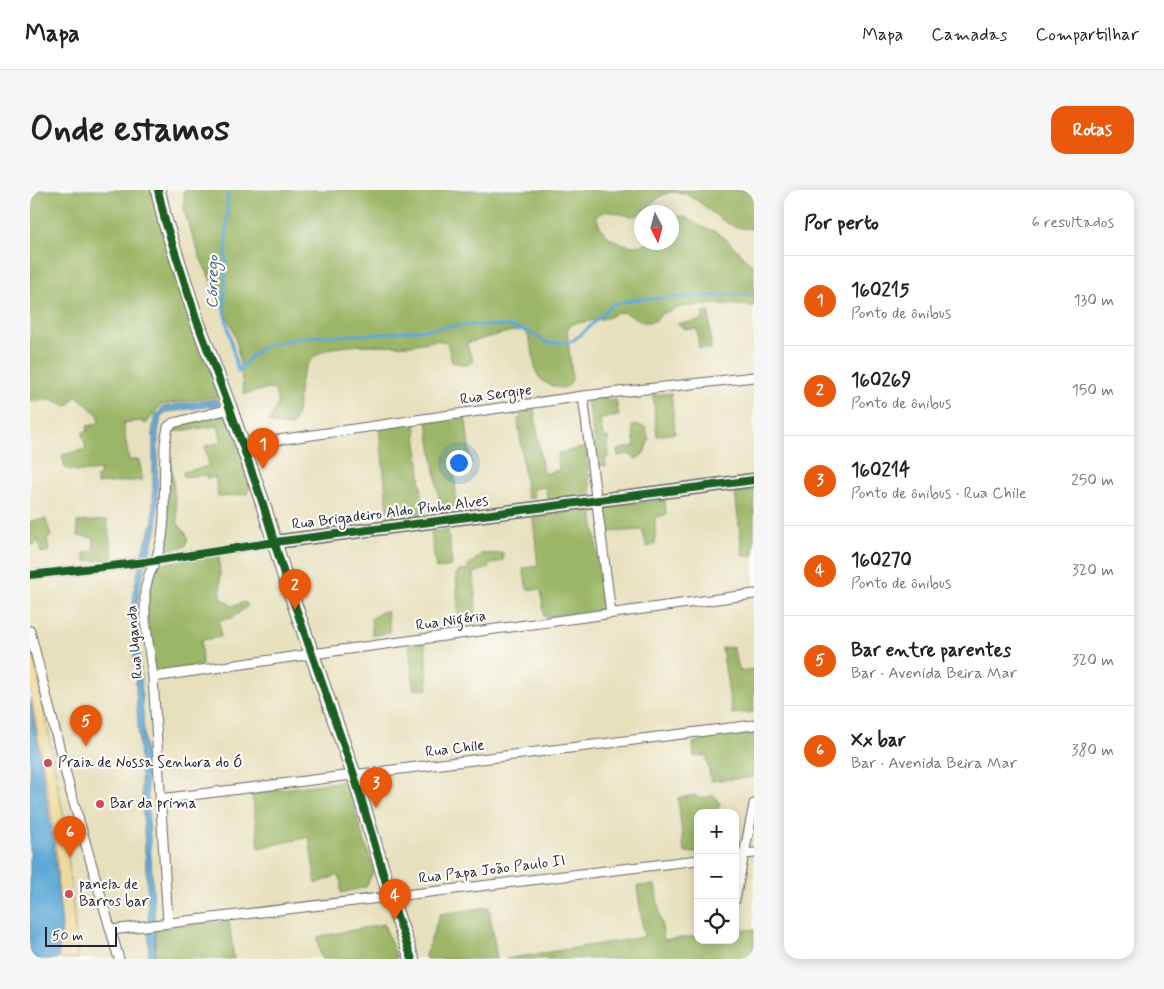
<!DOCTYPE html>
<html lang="pt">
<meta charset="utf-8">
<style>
:root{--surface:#fff;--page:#f6f6f6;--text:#222;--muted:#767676;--line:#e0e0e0;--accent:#ea580c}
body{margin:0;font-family:Mynerve,sans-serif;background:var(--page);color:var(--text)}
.controls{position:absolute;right:15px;bottom:15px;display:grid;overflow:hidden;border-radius:10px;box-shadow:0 2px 12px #0003}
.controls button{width:45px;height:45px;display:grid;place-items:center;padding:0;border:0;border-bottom:1px solid var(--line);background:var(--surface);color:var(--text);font:25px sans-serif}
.compass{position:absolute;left:604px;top:15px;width:45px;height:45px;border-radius:50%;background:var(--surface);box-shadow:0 2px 12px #0003;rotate:174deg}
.scale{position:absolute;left:15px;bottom:12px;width:72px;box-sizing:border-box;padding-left:5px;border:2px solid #22223b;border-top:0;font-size:14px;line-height:18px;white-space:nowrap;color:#22223b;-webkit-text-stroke:4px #fdfcf7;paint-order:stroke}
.you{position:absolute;left:428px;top:272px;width:18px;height:18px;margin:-12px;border:4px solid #fff;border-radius:50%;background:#1a73e8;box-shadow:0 0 0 8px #1a73e833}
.badge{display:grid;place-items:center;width:32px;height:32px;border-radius:50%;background:var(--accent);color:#fff;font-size:16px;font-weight:700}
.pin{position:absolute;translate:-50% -41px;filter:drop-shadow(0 1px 2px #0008)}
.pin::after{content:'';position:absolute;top:26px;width:18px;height:15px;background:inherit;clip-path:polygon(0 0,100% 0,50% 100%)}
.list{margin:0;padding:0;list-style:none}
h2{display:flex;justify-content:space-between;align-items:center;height:65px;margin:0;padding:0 20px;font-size:21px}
h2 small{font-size:16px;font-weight:400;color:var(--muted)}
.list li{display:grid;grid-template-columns:32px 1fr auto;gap:15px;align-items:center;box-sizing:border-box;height:90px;padding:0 20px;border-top:1px solid var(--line)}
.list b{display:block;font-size:19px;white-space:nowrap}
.list p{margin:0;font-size:16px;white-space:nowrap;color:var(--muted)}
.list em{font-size:16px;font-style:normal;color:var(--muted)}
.icon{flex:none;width:28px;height:28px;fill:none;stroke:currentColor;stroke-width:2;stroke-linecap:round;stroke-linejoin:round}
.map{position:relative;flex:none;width:724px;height:769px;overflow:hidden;border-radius:15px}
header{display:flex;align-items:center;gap:30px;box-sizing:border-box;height:70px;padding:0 25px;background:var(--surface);border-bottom:1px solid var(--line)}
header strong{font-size:24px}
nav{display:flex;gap:28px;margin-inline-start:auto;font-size:18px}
.intro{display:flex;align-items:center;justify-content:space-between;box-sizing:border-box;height:120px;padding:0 30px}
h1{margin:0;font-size:35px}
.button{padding:12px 22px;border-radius:15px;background:var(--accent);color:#fff;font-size:18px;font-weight:700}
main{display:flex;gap:30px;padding:0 30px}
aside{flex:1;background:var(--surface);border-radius:15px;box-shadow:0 2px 12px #0003}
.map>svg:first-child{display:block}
.forest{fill:#9cb667;stroke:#5f6c51}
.sand{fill:#eeda9e;stroke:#887e6c}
.water{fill:#5da8d5;stroke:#406588}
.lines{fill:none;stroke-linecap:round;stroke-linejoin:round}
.stream{stroke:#5da8d5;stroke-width:3}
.street-casing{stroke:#676468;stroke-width:11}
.secondary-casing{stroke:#676468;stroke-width:15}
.primary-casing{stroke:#676468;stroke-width:16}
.street{stroke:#fff;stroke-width:9}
.secondary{stroke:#fff;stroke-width:12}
.primary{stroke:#fff;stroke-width:14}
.cycleway-casing{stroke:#fdfcf7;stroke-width:11}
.cycleway{stroke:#1b5e20;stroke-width:8}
.poi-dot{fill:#d1495b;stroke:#fdfcf7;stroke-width:2}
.labels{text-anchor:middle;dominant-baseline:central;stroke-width:4.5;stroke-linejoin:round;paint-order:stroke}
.street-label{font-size:15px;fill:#22223b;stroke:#fdfcf7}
.poi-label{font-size:15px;fill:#22223b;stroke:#fdfcf7;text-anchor:start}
.water-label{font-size:16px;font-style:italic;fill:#3d5e80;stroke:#fdfcf7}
</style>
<header>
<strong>Mapa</strong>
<nav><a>Mapa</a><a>Camadas</a><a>Compartilhar</a></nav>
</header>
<div class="intro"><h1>Onde estamos</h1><a class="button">Rotas</a></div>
<main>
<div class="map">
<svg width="724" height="769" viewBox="0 0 724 769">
<rect width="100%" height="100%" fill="#fdfcf7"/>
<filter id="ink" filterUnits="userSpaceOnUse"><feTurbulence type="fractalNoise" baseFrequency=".02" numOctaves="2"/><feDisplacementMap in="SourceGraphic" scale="10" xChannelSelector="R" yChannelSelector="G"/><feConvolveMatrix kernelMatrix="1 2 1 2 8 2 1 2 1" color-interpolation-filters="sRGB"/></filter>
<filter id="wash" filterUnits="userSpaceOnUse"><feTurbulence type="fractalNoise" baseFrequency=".0096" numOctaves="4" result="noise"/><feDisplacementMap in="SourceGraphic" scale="20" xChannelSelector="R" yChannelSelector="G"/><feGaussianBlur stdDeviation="1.12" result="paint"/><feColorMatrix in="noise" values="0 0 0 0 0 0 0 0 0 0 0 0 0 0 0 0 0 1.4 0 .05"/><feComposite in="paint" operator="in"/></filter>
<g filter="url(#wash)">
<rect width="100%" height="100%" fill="#e7e0bd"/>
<!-- forest -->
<path class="forest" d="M0,0H121L130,35L191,206L131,215L116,234L110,231L93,233L99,270H109L113,290L67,294V288L71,280C59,281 46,283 35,278L32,265L56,259L52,243L58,241L57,236L68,234L69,226L46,205L38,216L20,209L0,212Z
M154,0H724V38C691,43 677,9 649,2C624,0 619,25 603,26C589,26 579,16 566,26C568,31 569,37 573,41C581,52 606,61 618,53L642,52V26H653L670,36L684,41L697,50L724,77V116L688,114L651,117L631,124L627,130L621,132H613L594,122L586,123L577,128L542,134L537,140L542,187C541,193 539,197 532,198C528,198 525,197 521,195C500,189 506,166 500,151C499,147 496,143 494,140L478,142L437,153C437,160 442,164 443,172L437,175L422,172L417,152C405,148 392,154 380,155C353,157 322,152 296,160C288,163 281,170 276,177C265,195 272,219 262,236L247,235L239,232L248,214L245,200C235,197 225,203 214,204L207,154L202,137L170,67L154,21Z
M679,121L681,159L669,158L667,139H656L647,134L673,130V122Z
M641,203L645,243L627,246L623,205Z
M576,207L578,211L586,210L589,226L570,229L573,247H578L579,267L575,268L576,276L569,275L557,209Z
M504,219L513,284L529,280L528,263L556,257L561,304L518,309L515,297L503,299L504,308H497L488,229L491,228V221Z
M197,224L223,297L219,298L217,304L192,307L188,306L185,287L177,289V285L154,287L153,282L179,276L175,256L192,252L188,236L140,242L141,238Z
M435,225L441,273L424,275L427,317L411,320L397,231Z
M385,232L394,328L359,330L349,238Z
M607,235L615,237L619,249L614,263L607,269L598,264L588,266L587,260L605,256L602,236Z
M138,250L148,333L158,347L156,356L133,361Z
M724,299V365L713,366L705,303Z
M635,310L636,325L625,327V355L617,357L612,340L577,342L575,316Z
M562,319L574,419L514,427L511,400L497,399L493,378L508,376L503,327Z
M16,329L21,346L17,348L19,361L11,363L8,349L5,354L0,355V331Z
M77,330L83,369L56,371L54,363L64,361V348L48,346L47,332Z
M418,340L422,376L406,379L401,342Z
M473,363V370L460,375L458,378L444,383L447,437L429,435L426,384L429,381L438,380V375L444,371L451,364Z
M189,365L191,407L202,416L215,412L218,416L202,428L189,430L191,447L171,450L172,475L126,484C121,453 107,399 130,374Z
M357,421L360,442L342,446L341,429L351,422Z
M395,453L398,499L384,500L379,455Z
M703,457L710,481L724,479V522L702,524L692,458Z
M724,540V587L681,591L676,565L664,567L663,553L693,543Z
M315,591L344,680L336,697L311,703V691L307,685L286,694L279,647L229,658L222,603Z
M665,605L670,609L684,605L690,614L686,623H668V663L654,662L648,608Z
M625,695L634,750L668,746V750H705V741L724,739V769H475L614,747L607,696Z
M459,717L467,769H396L395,765L410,724Z
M199,731L204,769H125V738L146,737Z
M354,734L367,769H291L287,747Z"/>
<!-- sand -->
<path class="sand" d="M0,442L35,634L48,769H17L28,681L23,635L0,499Z"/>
<!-- water -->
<path class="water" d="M187,209L189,215L137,222L131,225L128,243L127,337L109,398L107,419L125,738V769H119L118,710L102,430L104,400L113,359L123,332V238L124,228L133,217Z
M0,508L22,643L32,736L28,769H0Z"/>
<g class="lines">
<!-- stream -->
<path class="stream" d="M198,0L194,120L208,182
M208,182L222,165L237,155L274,147L349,144L436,135L478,136L499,142L518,153L541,152L554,142L583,114L609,109L724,104"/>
</g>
</g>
<g filter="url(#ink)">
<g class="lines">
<defs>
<path id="street" d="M553,206L581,423
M213,255L553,206L724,187
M0,385L116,372L245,352
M0,441L39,596L89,769
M123,487L282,464L724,404
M130,609L724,535
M705,665L724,663
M705,710L724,614
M138,733L123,487L115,430V400L119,385L126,370L132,348L134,328L135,253L138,237L143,233L200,219
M81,740L668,670"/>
<path id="secondary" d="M245,352L724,290"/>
<path id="primary" d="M128,0L135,31L167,131L200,219L233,314L254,384L324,585L360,706L382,769"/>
</defs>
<!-- street casing -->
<use href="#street" class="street-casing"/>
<!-- secondary casing -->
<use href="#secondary" class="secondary-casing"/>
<!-- primary casing -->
<use href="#primary" class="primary-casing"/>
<!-- street -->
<use href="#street" class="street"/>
<!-- secondary -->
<use href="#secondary" class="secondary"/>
<!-- primary -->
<use href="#primary" class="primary"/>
<defs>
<path id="cycleway" d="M128,0L135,31L167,131L200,219L233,314L254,384L324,585L360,706L382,769
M0,385L116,372L245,352L724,290"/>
</defs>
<!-- cycleway casing -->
<use href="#cycleway" class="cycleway-casing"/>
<!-- cycleway -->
<use href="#cycleway" class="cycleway"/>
</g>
</g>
<!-- markers -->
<g class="poi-dot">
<circle cx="18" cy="573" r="5"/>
<circle cx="70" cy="614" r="5"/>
<circle cx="39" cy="704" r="5"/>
</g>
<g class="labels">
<!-- street labels -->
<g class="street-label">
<text transform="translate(466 205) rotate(-8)">Rua Sergipe</text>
<text transform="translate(360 323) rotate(-7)">Rua Brigadeiro Aldo Pinho Alves</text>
<text transform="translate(421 431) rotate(-8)">Rua Nigéria</text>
<text transform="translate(105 452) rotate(-95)">Rua Uganda</text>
<text transform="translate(425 559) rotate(-7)">Rua Chile</text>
<text transform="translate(462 680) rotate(-7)">Rua Papa João Paulo II</text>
</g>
<!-- poi labels -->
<g class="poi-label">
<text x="28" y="573">Praia de Nossa Senhora do Ó</text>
<text x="80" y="614">Bar da prima</text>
<text x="49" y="695">panela de<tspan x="49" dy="17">Barros bar</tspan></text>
</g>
<!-- water labels -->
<g class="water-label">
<text transform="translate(183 92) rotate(-89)">Córrego</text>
</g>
</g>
</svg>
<div class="controls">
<button>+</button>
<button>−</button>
<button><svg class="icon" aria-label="locate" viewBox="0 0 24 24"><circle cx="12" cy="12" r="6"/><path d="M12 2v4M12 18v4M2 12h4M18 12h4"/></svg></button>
</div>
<svg class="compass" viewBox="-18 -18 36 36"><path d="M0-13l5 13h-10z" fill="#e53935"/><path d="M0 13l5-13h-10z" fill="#767676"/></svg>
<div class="scale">50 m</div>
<div class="you"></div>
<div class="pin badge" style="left:233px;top:279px">1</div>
<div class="pin badge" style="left:265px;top:420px">2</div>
<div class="pin badge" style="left:346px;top:618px">3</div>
<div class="pin badge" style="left:365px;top:730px">4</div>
<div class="pin badge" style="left:56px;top:556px">5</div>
<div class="pin badge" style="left:40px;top:667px">6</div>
</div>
<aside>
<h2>Por perto<small>6 resultados</small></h2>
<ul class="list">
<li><span class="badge">1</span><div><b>160215</b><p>Ponto de ônibus</p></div><em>130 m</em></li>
<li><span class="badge">2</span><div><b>160269</b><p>Ponto de ônibus</p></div><em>150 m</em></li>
<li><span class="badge">3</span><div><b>160214</b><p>Ponto de ônibus · Rua Chile</p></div><em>250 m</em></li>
<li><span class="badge">4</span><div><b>160270</b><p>Ponto de ônibus</p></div><em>320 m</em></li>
<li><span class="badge">5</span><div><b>Bar entre parentes</b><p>Bar · Avenida Beira Mar</p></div><em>320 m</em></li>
<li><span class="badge">6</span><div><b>Xx bar</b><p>Bar · Avenida Beira Mar</p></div><em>380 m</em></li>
</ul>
</aside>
</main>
